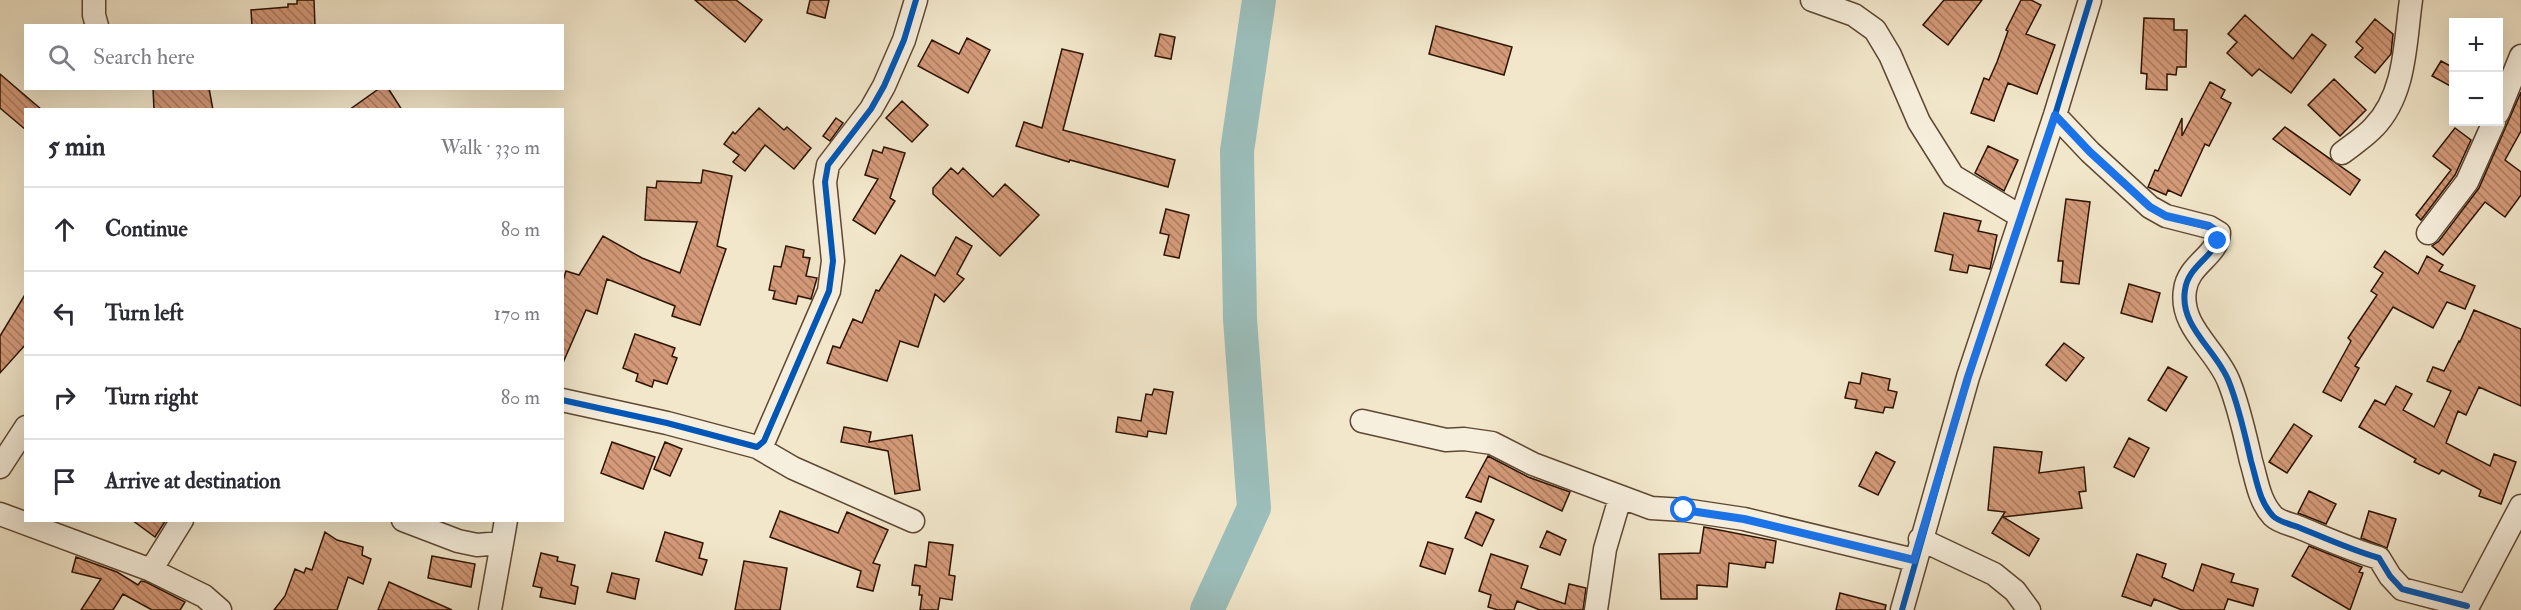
<!DOCTYPE html>
<meta charset="utf-8">
<style>
:root{--surface:#fff;--page:#f7f7f7;--text:#2b2b33;--muted:#7c7c81;--line:#e1e1e2}
body{margin:0;font-family:"IM FELL Double Pica",serif;background:var(--page);color:var(--text)}
.controls{position:absolute;right:18px;top:18px;display:grid;overflow:hidden;border-radius:0px;box-shadow:0 6px 24px #0002}
.controls button{width:54px;height:54px;display:grid;place-items:center;padding:0;border:0;border-bottom:2px solid var(--line);background:var(--surface);color:var(--text);font:30px sans-serif}
.stop{position:absolute;width:18px;height:18px;margin:-14px;border:4px solid #1a73e8;border-radius:50%;background:#fff}
.stop.end{background:#1a73e8;border-color:#fff;box-shadow:0 2px 6px #0008}
.list{margin:0;padding:0;list-style:none}
h2{display:flex;justify-content:space-between;align-items:center;height:78px;margin:0;padding:0 24px;font-size:26px}
h2 small{font-size:20px;font-weight:400;color:var(--muted)}
.list li{display:grid;grid-template-columns:39px 1fr auto;gap:18px;align-items:center;box-sizing:border-box;height:84px;padding:0 24px;border-top:2px solid var(--line)}
.list b{display:block;font-size:22px;white-space:nowrap}
.list em{font-size:20px;font-style:normal;color:var(--muted)}
.icon{flex:none;width:33px;height:33px;fill:none;stroke:currentColor;stroke-width:2;stroke-linecap:round;stroke-linejoin:round}
.map{position:relative;flex:none;width:2521px;height:610px;overflow:hidden}
.search{position:absolute;background:var(--surface);box-shadow:0 6px 24px #0002;left:24px;top:24px;width:540px;height:66px;display:flex;align-items:center;gap:15px;box-sizing:border-box;padding:0 21px;border-radius:0px;color:var(--muted);font-size:22px}
.panel{position:absolute;background:var(--surface);box-shadow:0 6px 24px #0002;left:24px;top:108px;width:540px;height:414px;border-radius:0px}
.map>svg:first-child{display:block}
.lines{fill:none;stroke-linecap:round;stroke-linejoin:round}
.river{stroke:#9cbfbc;stroke-width:34}
.building{fill:url(#building-back-hatch);stroke:#2d1300;stroke-width:1.5}
.minor-casing{stroke:#5e4833;stroke-width:25}
.minor{stroke:#f7efdd;stroke-width:22}
.cycleway-casing{stroke:#f7efdd;stroke-width:10}
.cycleway{stroke:#0057b8;stroke-width:6}
.route{stroke:#1a73e8;stroke-width:8}
</style>
<div class="map">
<svg width="2521" height="610" viewBox="0 0 2521 610">
<defs>
<pattern id="building-back-hatch" width="6" height="6" patternUnits="userSpaceOnUse" patternTransform="scale(1.5)"><rect width="6" height="6" fill="#d49a79"/><path d="M-1 5l2 2M0 0l6 6M5-1l2 2" fill="none" stroke="#ac7c61"/></pattern>
</defs>
<rect width="100%" height="100%" fill="#f2e7cb"/>
<filter id="stains"><feTurbulence type="fractalNoise" baseFrequency=".00333" numOctaves="4"/><feColorMatrix values="0 0 0 0 .2 0 0 0 0 .09 0 0 0 0 .02 0 0 0 .5 -.17"/></filter>
<radialGradient id="worn" r=".72"><stop offset=".6" stop-color="#630" stop-opacity="0"/><stop offset="1" stop-color="#630" stop-opacity=".3"/></radialGradient>
<g class="lines">
<!-- river -->
<path class="river" d="M1207,610L1254,508L1240,319L1237,151L1259,0"/>
</g>
<!-- building -->
<path class="building" d="M297,0H314L315,26H252L251,10L288,7V4H297Z
M695,0H736L762,20L745,42Z
M810,0H829L825,18L807,13Z
M1944,0H1982L1948,45L1923,25Z
M2021,0H2031L2041,5L2026,34L2055,45L2037,94L2008,83L1994,121L1971,113L1984,78L1989,80L1997,62L2008,31L2006,30Z
M2245,15L2293,59L2312,34L2326,45L2291,93L2259,69L2252,76L2227,53L2237,42L2228,34Z
M2144,18L2174,19V30H2187L2186,67H2177L2176,75L2167,74V90L2146,89L2147,74L2141,73Z
M2375,19L2393,34L2391,54L2375,73L2355,57L2363,48L2356,42Z
M1436,26L1512,47L1504,75L1429,54Z
M1160,34L1175,37L1171,59L1155,56Z
M967,38L990,50L968,93L918,66L932,40L959,54Z
M1062,49L1083,54L1063,130L1175,160L1168,187L1070,160L1069,162L1016,146L1024,122L1042,128Z
M2441,61L2454,68V88L2432,76Z
M0,74L42,110H26V130L0,108Z
M2334,79L2366,110L2340,136L2308,105Z
M2210,82L2225,90L2221,98L2231,103L2209,146L2205,144L2181,196L2168,190L2166,195L2148,187L2155,170L2158,171L2182,118V136Z
M153,88H209L213,110H154Z
M380,88H388L402,110H349Z
M2521,92V131L2505,160L2521,172V195L2505,217L2485,202L2443,255L2432,246L2439,241L2479,188Z
M902,101L928,125L912,142L886,118Z
M759,108L784,130L787,127L811,148L794,169L765,145L745,171L733,162L739,155L724,144L733,132L735,134Z
M836,118L843,123L830,141L823,136Z
M2285,127L2360,180L2350,195L2273,139Z
M2455,128L2471,140L2455,175L2421,220L2416,215L2451,170L2433,156Z
M1988,146L2018,160L2004,191L1975,173Z
M884,147L905,153L890,198L895,201L875,234L853,220L878,179L865,175L873,150L882,153Z
M951,168L958,174L963,168L993,197L1005,184L1039,215L1000,256L933,194V188Z
M703,170L732,176L717,246L726,249L700,325L672,316L675,306L607,279L597,314L586,310L562,365V284L566,271L579,275L603,236L642,258L680,273L697,222L645,220L647,187L656,188L657,181L701,183Z
M2066,199L2090,202L2079,284L2061,282L2063,261H2058Z
M1166,209L1189,215L1179,258L1164,255L1169,235L1160,233Z
M1944,213L1981,221L1978,231L1997,235L1990,269L1969,265L1967,273L1950,270L1953,255L1935,251Z
M956,237L972,246L957,274L964,279L944,302L935,294L918,347L900,341L887,381L827,363L833,346L840,348L853,319L862,323L876,290L879,291L901,255L935,276Z
M786,246L804,250L803,257L810,258L806,276L817,278L811,299L798,296L796,304L773,299L775,291L769,290L774,266L781,267Z
M2385,251L2418,274L2427,256L2443,265L2439,271L2475,286L2465,309L2447,302L2433,328L2393,307L2355,366L2359,368L2341,401L2323,392L2351,341L2348,338L2377,295L2371,291L2383,273L2374,267Z
M2129,284L2160,293L2152,322L2121,313Z
M26,293V344L0,373V336Z
M2474,310L2521,329V406L2479,387L2466,415L2458,411L2446,443L2490,466L2494,454L2516,462L2501,504L2479,496L2481,490L2442,470L2439,474L2414,462L2416,459L2359,427L2375,400L2385,405L2396,386L2412,394L2403,410L2434,427L2451,391L2427,381L2433,367L2444,371L2459,341L2460,342Z
M635,334L675,348L672,356L677,358L667,384L654,380L652,387L636,381L638,374L623,368Z
M2064,343L2084,358L2066,381L2046,365Z
M2168,367L2187,377L2166,411L2148,400Z
M1862,373L1890,379L1888,390L1897,392L1893,408L1885,407L1883,413L1855,408L1857,400L1845,398L1849,382L1860,384Z
M1154,389L1173,392L1166,434L1148,431L1147,437L1116,432L1118,417L1141,421L1146,394L1152,395Z
M2294,424L2312,436L2287,473L2269,462Z
M844,427L871,432L869,442L912,435L920,490L895,494L888,451L841,442Z
M2129,438L2149,448L2134,477L2114,467Z
M612,442L655,457L643,489L601,473Z
M665,442L682,449L670,476L654,469Z
M1994,447L2042,452L2039,473L2084,467L2086,491L2079,492L2082,508L2003,517L2039,539L2029,556L1992,533L2005,512L1988,510Z
M1876,452L1895,462L1878,495L1859,486Z
M1488,456L1528,477L1570,492L1562,511L1489,476L1481,502L1466,497Z
M2309,491L2336,504L2326,524L2298,513Z
M780,511L838,533L847,512L888,530L873,563L880,565L873,591L857,587L861,571L770,537Z
M2369,511L2396,519L2387,548L2361,538Z
M1476,512L1494,520L1482,546L1465,538Z
M132,520H166L155,537Z
M1704,527L1776,541L1773,563L1766,562L1765,568L1729,563L1727,587L1697,585V599H1661L1659,554L1700,553Z
M1547,531L1566,540L1560,555L1540,547Z
M325,532L337,540L363,547L362,555L371,559L363,584L348,577L337,610H274L285,596L295,569L304,573L306,568L312,570Z
M665,532L703,543L699,558L707,560L702,575L656,561Z
M929,542L953,545L949,575L955,576L952,600L940,598L938,610H920L922,595H919L920,586L912,585L915,565L926,567Z
M1428,542L1453,549L1445,574L1420,566Z
M2309,546L2362,567L2359,572L2363,573L2350,610L2292,576Z
M541,553L558,557L557,561L575,565L571,585L578,587L575,604L540,597L542,588L533,586Z
M1491,554L1528,566L1521,588L1565,604L1569,584L1586,588L1583,610H1540L1517,601L1514,610H1498L1488,607L1491,595L1479,591Z
M2137,554L2166,564L2162,577L2193,591L2202,564L2234,574L2231,582L2258,589L2253,606L2228,599L2224,610H2182L2154,599L2151,606L2122,596Z
M432,556L475,564L471,587L428,578Z
M76,557L117,572L138,585L141,581L146,582L185,602L180,610H152L123,594L113,610H81L101,579L72,572Z
M744,561L787,568L780,610H735Z
M612,573L639,579L635,599L607,592Z
M389,582L452,610H378Z
M1840,593L1886,605L1885,610H1836Z"/>
<g class="lines">
<defs>
<path id="minor" d="M94,0V15L97,26
M1812,0L1854,15L1875,30L1890,55L1919,122L1953,176L2020,216
M2498,113L2521,56
M2055,115L2090,152L2150,207L2166,216L2209,227L2219,233C2218,256 2188,264 2185,290C2179,327 2217,350 2229,382C2239,407 2245,435 2251,461C2257,481 2259,501 2273,516C2279,522 2290,524 2298,527C2325,538 2351,550 2379,558L2390,576L2402,589L2467,606
M2342,153C2352,145 2365,137 2374,127C2406,94 2405,42 2411,0
M2428,233L2467,182L2494,122
M562,400L667,423L757,447L764,441L829,291L833,261L825,182L828,165L871,109L884,86L904,40L916,0
M1362,421L1446,440L1464,439L1492,443L1533,464L1651,508L1684,510L1744,519L1914,560
M757,447L793,468L913,521
M0,467L26,427
M0,514L151,570L204,596L220,610
M403,520L458,541L477,545L502,543L506,520
M1920,539L1994,574L2015,591L2029,610
M151,570L182,520
M490,610L502,543
M1596,610L1605,549L1620,498
M1902,610L1968,377L2055,115L2090,0
M2466,610L2521,506"/>
</defs>
<!-- minor casing -->
<use href="#minor" class="minor-casing"/>
<!-- minor -->
<use href="#minor" class="minor"/>
<defs>
<path id="cycleway" d="M2055,115L2090,152L2150,207L2166,216L2209,227L2219,233C2218,256 2188,264 2185,290C2179,327 2217,350 2229,382C2239,407 2245,435 2251,461C2257,481 2259,501 2273,516C2279,522 2290,524 2298,527C2325,538 2351,550 2379,558L2390,576L2402,589L2467,606
M562,400L667,423L757,447L764,441L829,291L833,261L825,182L828,165L871,109L884,86L904,40L916,0
M1902,610L1968,377L2055,115L2090,0"/>
</defs>
<!-- cycleway casing -->
<use href="#cycleway" class="cycleway-casing"/>
<!-- cycleway -->
<use href="#cycleway" class="cycleway"/>
</g>
<g class="lines">
<!-- route -->
<path class="route" d="M1684,510L1744,519L1914,560L1968,377L2055,115L2090,152L2150,207L2166,216L2209,226L2219,233L2218,241"/>
</g>
<rect width="100%" height="100%" filter="url(#stains)"/>
<rect width="100%" height="100%" fill="url(#worn)"/>
</svg>
<div class="controls">
<button>+</button>
<button>−</button>
</div>
<div class="stop" style="left:1684px;top:510px"></div>
<div class="stop end" style="left:2218px;top:241px"></div>
<div class="search"><svg class="icon" aria-label="search" viewBox="0 0 24 24"><circle cx="10" cy="10" r="6"/><path d="M15 15l6 6"/></svg>Search here</div>
<section class="panel">
<h2>5 min<small>Walk · 330 m</small></h2>
<ul class="list">
<li><svg class="icon" aria-label="ahead" viewBox="0 0 24 24"><path d="M12 20V5M6 11l6-6 6 6"/></svg><div><b>Continue</b></div><em>80 m</em></li>
<li><svg class="icon" aria-label="left" viewBox="0 0 24 24"><path d="M17 20v-9H6M10 6l-5 5 5 5"/></svg><div><b>Turn left</b></div><em>170 m</em></li>
<li><svg class="icon" aria-label="right" viewBox="0 0 24 24"><path d="M7 20v-9h11M14 6l5 5-5 5"/></svg><div><b>Turn right</b></div><em>80 m</em></li>
<li><svg class="icon" aria-label="arrive" viewBox="0 0 24 24"><path d="M6 21V4h12l-3 4 3 4H6"/></svg><div><b>Arrive at destination</b></div></li>
</ul>
</section>
</div>
